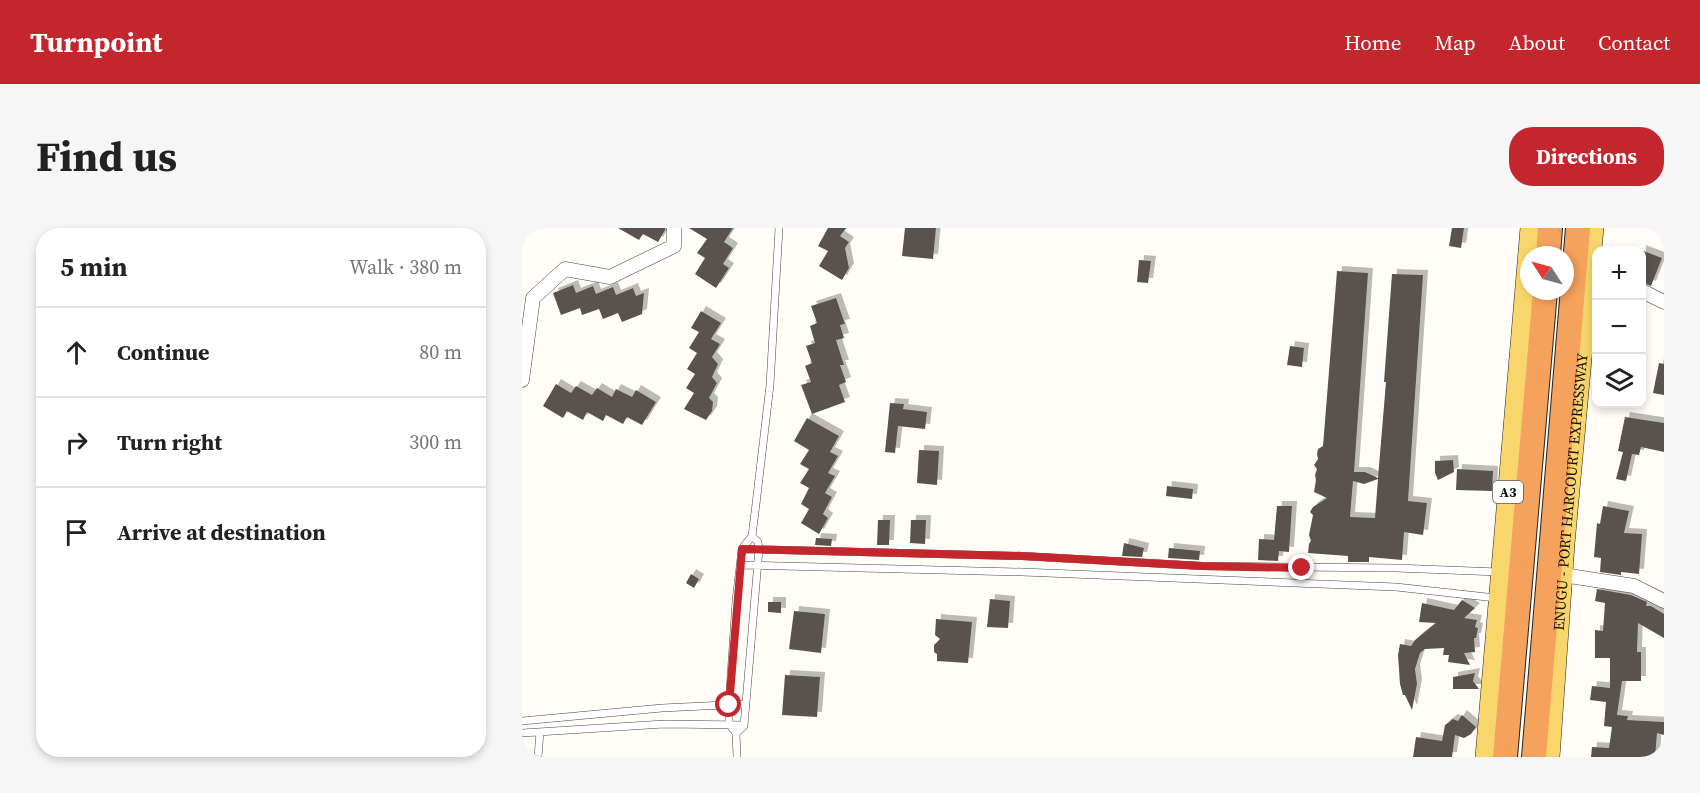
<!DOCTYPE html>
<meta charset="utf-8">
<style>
:root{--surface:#fff;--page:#f6f6f6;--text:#222;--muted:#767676;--line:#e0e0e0;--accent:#c4262e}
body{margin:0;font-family:"Source Serif 4",serif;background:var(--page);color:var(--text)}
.controls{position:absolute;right:18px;top:18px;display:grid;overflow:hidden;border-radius:12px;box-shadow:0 3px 9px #0003}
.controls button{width:54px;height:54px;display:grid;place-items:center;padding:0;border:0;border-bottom:2px solid var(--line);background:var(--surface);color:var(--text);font:30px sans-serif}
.compass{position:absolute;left:998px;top:18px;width:54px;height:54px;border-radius:50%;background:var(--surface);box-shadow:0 3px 9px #0003;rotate:306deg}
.stop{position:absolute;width:18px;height:18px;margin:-14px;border:4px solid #c4262e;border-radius:50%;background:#fff}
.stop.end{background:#c4262e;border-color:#fff;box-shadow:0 2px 6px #0008}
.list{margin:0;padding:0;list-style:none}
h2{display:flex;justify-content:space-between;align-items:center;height:78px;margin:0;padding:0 24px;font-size:26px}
h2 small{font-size:20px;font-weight:400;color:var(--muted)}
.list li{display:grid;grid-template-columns:39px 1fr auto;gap:18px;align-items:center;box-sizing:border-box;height:90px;padding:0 24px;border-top:2px solid var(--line)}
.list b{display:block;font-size:22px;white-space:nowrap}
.list em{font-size:20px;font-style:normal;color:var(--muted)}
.icon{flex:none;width:33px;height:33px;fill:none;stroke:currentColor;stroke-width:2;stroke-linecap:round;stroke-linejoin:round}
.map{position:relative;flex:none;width:1142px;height:529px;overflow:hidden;border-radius:24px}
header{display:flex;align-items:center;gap:36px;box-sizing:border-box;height:84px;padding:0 30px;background:var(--accent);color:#fff}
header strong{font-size:28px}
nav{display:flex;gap:33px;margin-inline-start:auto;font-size:21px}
.intro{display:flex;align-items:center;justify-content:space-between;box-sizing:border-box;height:144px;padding:0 36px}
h1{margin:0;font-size:42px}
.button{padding:15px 27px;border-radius:24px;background:var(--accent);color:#fff;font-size:21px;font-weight:700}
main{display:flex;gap:36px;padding:0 36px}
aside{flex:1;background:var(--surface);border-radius:24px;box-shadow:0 3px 9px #0003}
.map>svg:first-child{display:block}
.building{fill:#5a524d;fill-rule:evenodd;filter:url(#shadow)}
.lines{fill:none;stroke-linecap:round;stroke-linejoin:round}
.lane-casing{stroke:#444;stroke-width:8}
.street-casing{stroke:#444;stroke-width:15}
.primary-casing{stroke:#222;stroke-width:22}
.highway-casing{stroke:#222;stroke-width:26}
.lane{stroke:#fff;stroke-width:7}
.street{stroke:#fff;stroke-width:14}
.primary{stroke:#f9d66b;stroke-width:21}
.highway{stroke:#f5a25d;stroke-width:24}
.route{stroke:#c4262e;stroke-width:8}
.labels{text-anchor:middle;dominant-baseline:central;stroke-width:6;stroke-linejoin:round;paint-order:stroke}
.shield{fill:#fff;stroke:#585858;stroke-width:1.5}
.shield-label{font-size:14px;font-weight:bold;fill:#111}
.street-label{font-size:15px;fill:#111;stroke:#fff}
</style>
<header>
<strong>Turnpoint</strong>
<nav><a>Home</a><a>Map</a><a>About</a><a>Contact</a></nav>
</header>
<div class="intro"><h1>Find us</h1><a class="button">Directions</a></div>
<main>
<aside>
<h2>5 min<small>Walk · 380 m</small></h2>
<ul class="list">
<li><svg class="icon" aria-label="ahead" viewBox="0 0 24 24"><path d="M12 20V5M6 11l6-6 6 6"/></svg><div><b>Continue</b></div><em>80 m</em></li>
<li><svg class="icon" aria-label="right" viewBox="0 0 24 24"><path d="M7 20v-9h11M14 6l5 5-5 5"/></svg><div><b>Turn right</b></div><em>300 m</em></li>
<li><svg class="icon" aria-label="arrive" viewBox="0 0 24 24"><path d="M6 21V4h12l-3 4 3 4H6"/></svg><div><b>Arrive at destination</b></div></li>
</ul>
</aside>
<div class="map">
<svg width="1142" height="529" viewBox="0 0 1142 529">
<defs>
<filter id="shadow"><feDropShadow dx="5" dy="-5" stdDeviation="0" flood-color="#0004"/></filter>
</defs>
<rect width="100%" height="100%" fill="#fffdf5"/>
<!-- building -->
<path class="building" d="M96,0H143V2L136,14L121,6L117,12Z
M167,0H211L202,14L211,20L201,36L207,40L194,60L173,46L183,30L175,25L185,11Z
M306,0H324L318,8L327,14L323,20L327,40L320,52L297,38L306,23L296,18Z
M383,0H414L411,31L380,28Z
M930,0H942L939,20L927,18Z
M1119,22L1140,30L1129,58L1119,54Z
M617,32L629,33L626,55L615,54Z
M815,43L846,45L832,244H843L856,250L864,154H862L870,46L901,47L886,273L905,275L901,307L882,304L880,332L847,329V334H826V328L786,325L787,316L789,313L787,307L791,287L788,284L791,279L805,270L792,264L794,252L793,247L795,241L792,237L796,231L795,226L796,221L801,218ZM856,251L853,290L828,289L831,253L842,256Z
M51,57L54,65L71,58L74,66L91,59L94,67L111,60L114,68L122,65L120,86L100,94L96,85L81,91L77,81L60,87L58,80L39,87L31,65Z
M314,70L323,96L318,97L322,110L314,112L322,137H318L324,154L317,157L323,174L290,186L279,157L289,154L283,138L290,135L284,118L293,115L288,98L295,95L289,78Z
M179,83L199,95L189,111L198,116L190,129L196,136L190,149L195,155L187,170L191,174L190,183L184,192L162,181L172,165L164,160L173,146L165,141L175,125L167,120L177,104L169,100Z
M768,118L782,120L780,139L765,137Z
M1137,135L1142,136V167L1131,165Z
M34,156L49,165L54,158L70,167L75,160L90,169L94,161L110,169L114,162L134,174L120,197L105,189L101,196L84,187L81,193L65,184L61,192L45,183L41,190L21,178Z
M368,175L382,176L381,181L405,184L403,201L376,198L373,225L363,224Z
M1103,189L1142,195V224L1119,219L1117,227L1110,226L1104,253L1094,251L1101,224L1096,223Z
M285,190L317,208L308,224L316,228L306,245L313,248L303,265L310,269L301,286L306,290L297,306L279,295L287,281L279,276L287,260L278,255L287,241L278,236L287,222L272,213Z
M397,222L417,223L415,257L395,255Z
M931,232L932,244L916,252L913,245V233Z
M935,241L971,243L970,263L934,262Z
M645,258L671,261L670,271L644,268Z
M755,278H770L767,324L757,323L756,333L736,332L737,311L752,312Z
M1081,278L1107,283L1102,305L1120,306L1117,346L1099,344V347L1078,344L1079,330L1072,329L1075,295L1078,296Z
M356,292H368L367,317H355Z
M389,292H404L403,316L388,315Z
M294,310L310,311L309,318L293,317Z
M602,315L622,320L620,329L600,328Z
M647,320L678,323L677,332L646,330Z
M169,346L177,351L172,360L164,355Z
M1075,361L1109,367L1125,374L1124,378H1129L1142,386V410L1116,395L1115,424H1119V453H1100L1095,487L1106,488L1105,492L1142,494V507L1135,505L1133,529H1069L1070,519L1087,520L1090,499L1082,498L1084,474L1068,472L1070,458L1088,460V430H1073V402L1081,403L1083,375L1073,373Z
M468,371L488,373L486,400L465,399Z
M940,372L953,380L942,390L955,392L953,399L956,400L954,410H952L953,424L942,425L948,437L926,434L927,427H921L922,420L903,421L898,425L893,441L895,456L890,482L883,467H881L878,456L876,427L878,416L889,418L893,412L914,395L897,394L900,375L932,382Z
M246,374H259V385L246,384Z
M272,383L303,386L299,425L267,421Z
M414,391L450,394L446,435L415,433V426L412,424V417L418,411L413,407Z
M953,445L951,453L957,461H931V449Z
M263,447L298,449L295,489L260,487Z
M940,487L954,499L949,506L942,510L933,507L930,529H891L894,509L920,513L923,497L931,491L936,493Z"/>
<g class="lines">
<defs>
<path id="lane" d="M220,321L500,328L680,338L874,340L977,344
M219,337L500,344L874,359L974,370
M0,493L140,480L224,476
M0,505L142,496L222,497
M214,505L222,498L237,321L236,314L230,308
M16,529L18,504
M215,529L214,505L207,496V477L214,373L220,321L230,308L234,276L248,157L257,0"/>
<path id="street" d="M1120,63L1142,74
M0,152L11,70L43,41L88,49L152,18V0
M1041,347L1112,358L1142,373"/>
<g id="primary">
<path d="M964,529L1009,0"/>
<path id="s1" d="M1027,529L1042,316L1071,0"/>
</g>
<path id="highway" d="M1026,27L1028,0
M983,529L1023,63
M1012,529L1056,0"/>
</defs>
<!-- lane casing -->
<use href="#lane" class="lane-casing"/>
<!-- street casing -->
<use href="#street" class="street-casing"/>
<!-- primary casing -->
<use href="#primary" class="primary-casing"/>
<!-- highway casing -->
<use href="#highway" class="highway-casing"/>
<!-- lane -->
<use href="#lane" class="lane"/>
<!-- street -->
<use href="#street" class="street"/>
<!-- primary -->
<use href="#primary" class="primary"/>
<!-- highway -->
<use href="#highway" class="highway"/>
</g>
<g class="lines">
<!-- route -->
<path class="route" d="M207,477L220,321L500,328L680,338L780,340"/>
</g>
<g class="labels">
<!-- shield labels -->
<rect class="shield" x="971" y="253" width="30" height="22" rx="4.5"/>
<g class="shield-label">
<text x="986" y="264">A3</text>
</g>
<!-- street labels -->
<g class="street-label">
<text stroke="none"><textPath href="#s1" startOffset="266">ENUGU - PORT HARCOURT EXPRESSWAY</textPath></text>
</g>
</g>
</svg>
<div class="controls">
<button>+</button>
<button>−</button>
<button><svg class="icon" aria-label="layers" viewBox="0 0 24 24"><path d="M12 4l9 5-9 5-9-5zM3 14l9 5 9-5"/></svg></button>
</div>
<svg class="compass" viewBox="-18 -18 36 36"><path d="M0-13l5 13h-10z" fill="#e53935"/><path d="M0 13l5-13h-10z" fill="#767676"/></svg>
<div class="stop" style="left:207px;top:477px"></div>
<div class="stop end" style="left:780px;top:340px"></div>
</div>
</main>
